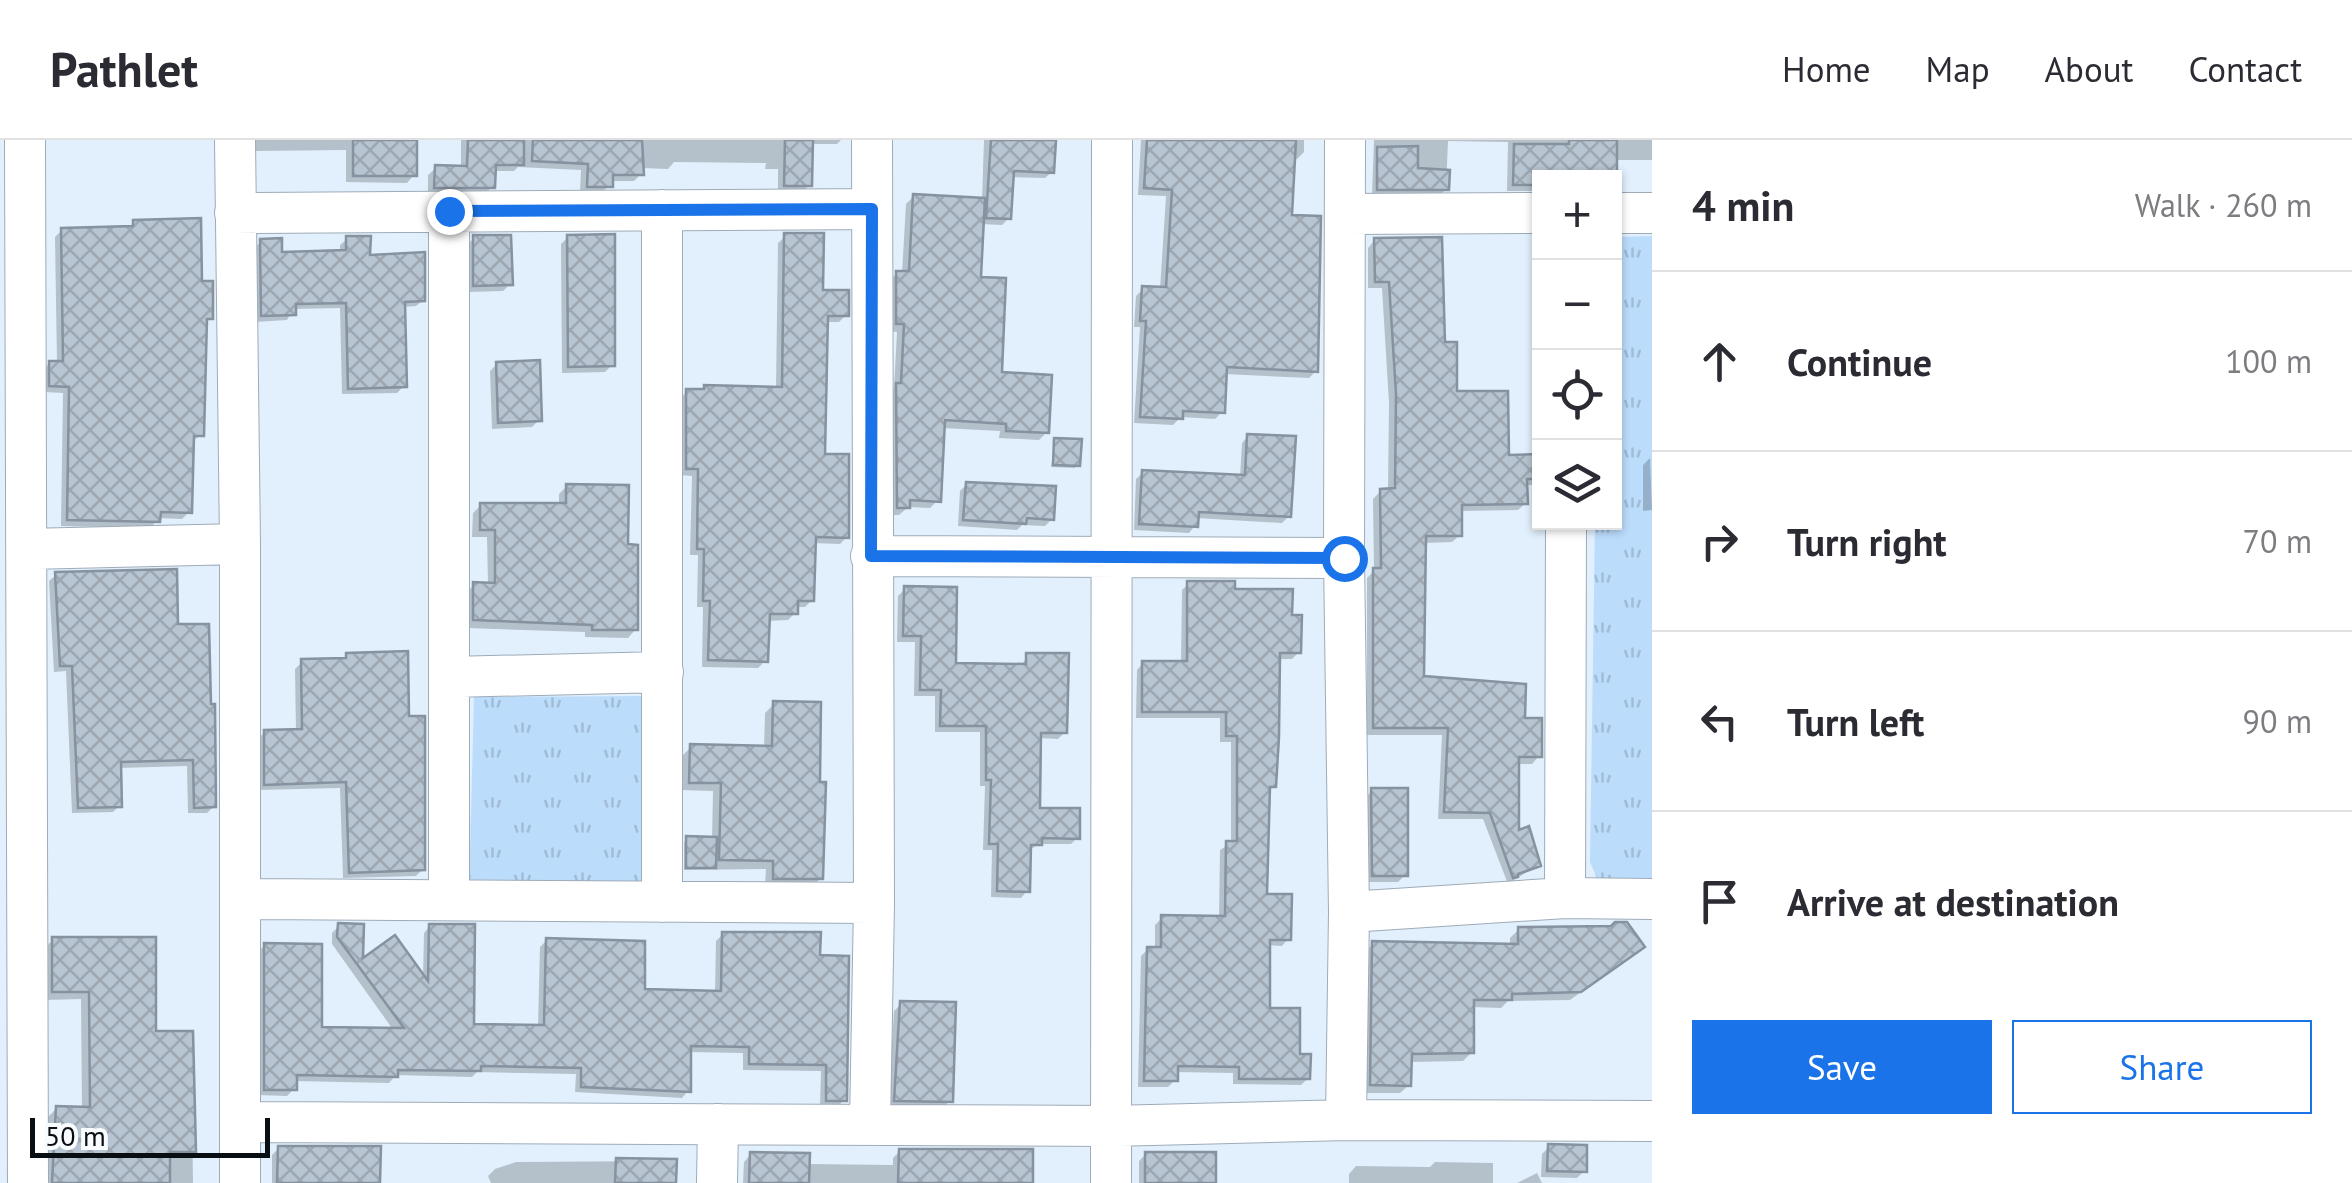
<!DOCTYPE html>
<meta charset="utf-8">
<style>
:root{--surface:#fff;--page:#f7f7f7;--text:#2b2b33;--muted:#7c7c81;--line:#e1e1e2;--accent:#1a73e8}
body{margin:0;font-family:"PT Sans",sans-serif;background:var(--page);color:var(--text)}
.controls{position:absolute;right:30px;top:30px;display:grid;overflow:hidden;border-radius:0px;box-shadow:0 2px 8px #0004}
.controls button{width:90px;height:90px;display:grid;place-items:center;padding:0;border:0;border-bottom:2px solid var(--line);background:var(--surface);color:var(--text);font:50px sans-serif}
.scale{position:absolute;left:30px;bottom:25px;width:240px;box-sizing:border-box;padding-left:10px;border:5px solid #090e12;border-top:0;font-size:28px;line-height:35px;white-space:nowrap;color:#090e12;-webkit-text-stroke:8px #f9fcfe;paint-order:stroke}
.stop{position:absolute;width:30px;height:30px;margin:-22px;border:8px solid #1a73e8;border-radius:50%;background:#fff}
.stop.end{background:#1a73e8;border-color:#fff;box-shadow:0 2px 10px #0008}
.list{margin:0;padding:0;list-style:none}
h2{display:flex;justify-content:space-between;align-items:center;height:130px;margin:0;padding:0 40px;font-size:42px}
h2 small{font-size:32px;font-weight:400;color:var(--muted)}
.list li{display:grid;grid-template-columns:65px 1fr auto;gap:30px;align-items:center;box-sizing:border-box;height:180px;padding:0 40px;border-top:2px solid var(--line)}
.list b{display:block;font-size:38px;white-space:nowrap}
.list em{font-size:32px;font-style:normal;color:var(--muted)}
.actions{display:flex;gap:20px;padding:30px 40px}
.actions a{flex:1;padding:22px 0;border:2px solid var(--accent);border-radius:0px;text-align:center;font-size:35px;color:var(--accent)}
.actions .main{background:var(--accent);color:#fff}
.icon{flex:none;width:55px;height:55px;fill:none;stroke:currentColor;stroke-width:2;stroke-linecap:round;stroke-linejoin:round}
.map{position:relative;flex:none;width:1652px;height:1043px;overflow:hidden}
header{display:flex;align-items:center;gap:60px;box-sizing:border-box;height:140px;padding:0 50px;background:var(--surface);border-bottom:2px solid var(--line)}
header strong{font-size:48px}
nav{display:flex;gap:55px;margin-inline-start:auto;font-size:35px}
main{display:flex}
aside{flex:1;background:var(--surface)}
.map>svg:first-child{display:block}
.grass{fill:url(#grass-tufts)}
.shadow{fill:#0003}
.building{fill:url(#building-cross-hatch);stroke:#86929f;stroke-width:2.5}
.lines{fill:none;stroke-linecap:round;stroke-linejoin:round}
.minor-casing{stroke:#9eabb8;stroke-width:42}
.minor{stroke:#fff;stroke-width:40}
.route{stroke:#1a73e8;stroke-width:12}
</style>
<header>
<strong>Pathlet</strong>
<nav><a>Home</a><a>Map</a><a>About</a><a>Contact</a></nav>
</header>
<main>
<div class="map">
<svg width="1652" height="1043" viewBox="0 0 1652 1043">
<defs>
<pattern id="grass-tufts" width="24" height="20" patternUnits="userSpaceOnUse" patternTransform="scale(2.5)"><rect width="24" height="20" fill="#bcdcfc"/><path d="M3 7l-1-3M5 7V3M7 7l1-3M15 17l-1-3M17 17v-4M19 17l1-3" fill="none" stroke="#a0bcd7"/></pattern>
<pattern id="building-cross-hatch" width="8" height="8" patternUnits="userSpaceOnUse" patternTransform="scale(2.5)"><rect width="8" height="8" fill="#b7c4d1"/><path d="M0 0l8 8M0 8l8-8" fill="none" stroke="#9ca7b2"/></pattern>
</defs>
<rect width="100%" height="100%" fill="#e2f0fd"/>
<!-- grass -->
<path class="grass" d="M1652,96V751L1602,750L1590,722L1595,383L1614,382L1615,97Z
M654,556L649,749L469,751L474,557Z"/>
<!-- shadow -->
<path class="shadow" d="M255,0H414V35L407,43L346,42V10L255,11Z
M461,0H841L837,4H811L809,45L802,52H778V29H765L766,23L674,22L668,29L641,28V34L634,41H610L603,53H580L581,30L518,27L514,31H493L492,47L485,54H428V35L436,28H461Z
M984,0H1053L1052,32L1045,38L1011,37L1009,78L1002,85L981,84L979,139L999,235L1047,292L1039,300L999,298L1000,291L942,288L938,360L930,368L908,367L899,375H890L889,253L894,248L897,192L889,191V141L897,133H902L906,64L914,56L982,60Z
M1141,0H1304V12L1297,19H1292L1289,77L1316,231L1309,238L1224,234L1222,272L1215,279L1181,277L1173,285L1134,283L1140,187H1134L1136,156L1143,149H1160L1166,56L1138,55Z
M1374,0H1652V20H1614L1540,38V51H1507L1508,2L1448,1L1446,49L1439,56H1372Z
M134,82L200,144L211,178L204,184L201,295L191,302L189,372L182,379L158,378L151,388L61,386L63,253L44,252L43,230L50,223H57L55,97L62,90L128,88Z
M786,96L821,152L846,175L839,182H825L822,316L847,397L840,404L813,403L812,460L805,467H795V473L788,480L767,481L766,520L758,528L702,527L703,467H697L698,415H690L692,336L680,335V259L687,251L701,252L705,248L776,249L778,103Z
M568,97L612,225L605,232L562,233L561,104Z
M474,98L510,144L503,151L467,152V105Z
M347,99L423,160L416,166L403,167L404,246L397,253L342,254L340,168L293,169L287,180L255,182L254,108L261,102L280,114L340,113V105Z
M1375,100L1443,205L1455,254L1506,317H1540V340L1535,345H1525L1526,363L1518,370L1459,371L1460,395L1452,402L1423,403L1421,538L1522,580L1539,616L1532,624H1517L1516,694L1538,725L1508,744L1483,679H1438L1442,595H1367V438L1374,431L1373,359L1381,351H1388L1389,263L1382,148H1368V108Z
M497,224L539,280L532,287L492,289L490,231Z
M1248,296L1289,376L1282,383L1196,378L1195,386L1189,393L1134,390L1136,339L1143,333L1240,337L1242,303Z
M1055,301L1078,325L1075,328L1051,327Z
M1650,318L1652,370L1643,371V325Z
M967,344L1052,379L1045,386L1022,385L1017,390L958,386L960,351Z
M567,346L626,407L636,489L628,498L585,497V492L466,488V453L474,445H488L487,397H472L473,373L481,365H559V354Z
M56,435L176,487L214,666L207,673H188L187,626L119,628V666L113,672L72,673L66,531L54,532L49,441Z
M1188,444L1233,451L1290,477L1299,512L1292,519H1277L1274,646L1267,653L1265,756L1288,799L1282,806L1268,805V871L1308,938L1301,945L1233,944V933L1175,932V940L1168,947H1138L1141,816L1148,809H1155V785L1162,778H1219L1220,710L1231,703V602H1220V578H1136L1137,530L1143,523L1181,524L1182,450Z
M905,449L954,525L1021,526L1028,515L1065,592L1058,599L1039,598L1038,671L1077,698L1071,704H1039L1028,711L1027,751L1021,758L991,757L992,710H983L985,646H980V592H935V556H914L915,502H897L898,456Z
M347,515L406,579L423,729L416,736L343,738L340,648L258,650V599L265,592H296L295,529L302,522L342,521Z
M774,564L821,738L812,747L765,746L766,729L684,730V702L687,699H712L713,651L681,650L682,616L691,607L764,609L765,573Z
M1372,651L1405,735L1398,742H1366L1365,658Z
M1625,785L1633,815L1570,860L1508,861L1501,868L1471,867L1472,912L1463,921L1409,922V945L1400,953H1363L1365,812L1373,804L1510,806V798L1519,789Z
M339,786L360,822L423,838L424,793L430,786L472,886L538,887L540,807L547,800L642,852L715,853L716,801L723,794L818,817L844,960L837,967H820L821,931L743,930V913L689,912L688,951L682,958L575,952L576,934L477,932L472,937L396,935L389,943L294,941V949L287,956L258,955V812L265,805L319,890L394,891L332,804V793Z
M53,800L154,894L191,893L193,1043H45L48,977L57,968L82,969L81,859L44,860V808Z
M901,864L950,960L943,968L888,967L894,871Z
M1549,1007L1584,1031L1577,1038L1541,1037L1542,1014Z
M279,1008L378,1043H272V1015Z
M900,1011L1030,1043H743L744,1022L751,1014L807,1024L893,1025V1018Z
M1146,1014L1213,1043H1139V1021Z
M674,1021V1043H491L488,1036L495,1029L516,1022Z
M1435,1022L1493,1023V1043H1349V1034L1356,1026L1430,1027Z
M1537,1033L1542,1043H1517Z"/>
<!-- building -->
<path class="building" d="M353,0H417V36H353Z
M468,0H524V25H496L495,48H434L435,25L467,26Z
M533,0H642L644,35H613V47H587L588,24L532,21Z
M785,0H813L812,46H784Z
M991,0H1056L1054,33L1014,31L1011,79L986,78Z
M1147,0H1296L1292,75L1321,76L1318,232L1227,227L1225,273L1183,271V279L1140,277L1146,181H1140L1142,146L1166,147L1172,50L1144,48Z
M1569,0H1617V38H1540V45H1513L1514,4H1569Z
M1418,6V28L1450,30L1449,50H1377V7Z
M913,54L985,58L981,137L1006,138L1002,232L1052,235L1049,293L1006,291V284L945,280L941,362L910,360V368H897L896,243H901L904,184H896V131H909Z
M201,78L202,141H213V179H207L204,296H194L192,373L161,372L160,382L67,380L69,247L49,246V221H63L61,88L133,86V80Z
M784,93H824L823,150H849V176H828L825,314H849V398L816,397L814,461H798V474H770L768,522L708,520L710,461H703L704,409H697L698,329H686V249H704V245L782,247Z
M615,94V226L568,227L567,95Z
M473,95H511L513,145L473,146Z
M346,96H371L370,115L425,112V161L405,162L407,247L348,249L346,163L296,164V175L261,176L260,99L282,98V112L346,110Z
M1442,97L1445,202H1457V251H1508L1509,315L1540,314V339H1527L1528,364L1462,365V396H1426L1424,536L1526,544L1525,578H1542V617H1519V690L1529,686L1541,726L1518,734V737L1513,738L1490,673L1444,672L1448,588H1373V428H1381L1380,349L1395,348L1396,254L1389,142H1375L1374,98Z
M540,220L542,281L498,283L496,222Z
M1247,294L1296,296L1291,377L1199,372L1198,387L1139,384L1142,330L1245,335Z
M1054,298L1082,299L1080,326L1053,325Z
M966,342L1056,346L1054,380L1027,378L1026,384L963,380Z
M566,344L629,345L628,404L638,405V490H592V485L473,480V442L495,443V390H480V363H566Z
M177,429L178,484H209L211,564H215L216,667L194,668L193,620L121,622L122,667L78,668L72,526H60L55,432Z
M1187,441H1235V449H1293L1292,475H1302L1301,513H1280L1279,597L1276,647H1270L1267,754H1292L1291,800H1270V868H1300V914H1311L1310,939H1239V927L1178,926V941H1144L1147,807H1161V775L1225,776L1226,701H1237V596H1226V572H1142V521H1187Z
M904,446L957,447L956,523L1026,524V513H1069L1067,593H1041L1040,668H1080V699L1042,698V705H1031L1030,752L997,751L998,704H989L991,640H986V586H940L941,550H920L921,496H903Z
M408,511L409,576H425V730L349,733L346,642L264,645V590L302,589L301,519L346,518V513Z
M773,561L821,562L820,642H826L823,739H773V721L719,720L721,643H689L690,604L772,606Z
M1371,648H1408V736H1372Z
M686,696L717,697L716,728H686Z
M1615,782H1627L1645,807L1581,852L1512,854V860H1474V913L1412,914L1411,946L1370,945L1372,801L1518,804V787L1611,786Z
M338,783L364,784L363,818L395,795L428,841L429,784H475L474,884L544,885L546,798L645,801V849L721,851L722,792H821L820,815L849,816L847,961H826V925L749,924V907L691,906V952L581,947V928L481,926V931L398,930V937L297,935V950H264V803L322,804V887L404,888L337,797Z
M52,797H156V891H193L196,1012H170V1043H52L56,966L90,967L89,852H52Z
M900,861L956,862L953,962L894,961Z
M1548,1004L1587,1005V1032L1547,1031Z
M278,1006H381L380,1043H277Z
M899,1009H1033V1043H898Z
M750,1012L810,1013L809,1043H749Z
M1145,1012H1216V1043H1145Z
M616,1018L677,1019L676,1043H615Z"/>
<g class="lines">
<defs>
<path id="minor" d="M25,0L28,1043
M235,0L240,404V1043
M1345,0L1344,418L1349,772L1346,980
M235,73L872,69
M1614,73H1652
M1347,74L1540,73
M27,409L240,404
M871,416L1344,418
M450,537L663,532
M1565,758L1566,382
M241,759L874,763
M449,760V71
M662,762V70
M1349,772L1565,758L1652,759
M242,982L1111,986L1346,980L1652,981
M870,985L874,763L872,0
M717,1043L718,984
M1111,1043L1112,0"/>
</defs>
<!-- minor casing -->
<use href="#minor" class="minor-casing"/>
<!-- minor -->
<use href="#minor" class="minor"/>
</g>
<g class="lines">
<!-- route -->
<path class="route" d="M449,71L872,69L871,416L1344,418"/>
</g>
</svg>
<div class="controls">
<button>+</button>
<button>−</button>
<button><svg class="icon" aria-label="locate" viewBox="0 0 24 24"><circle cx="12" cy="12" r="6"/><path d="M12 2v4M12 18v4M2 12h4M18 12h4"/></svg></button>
<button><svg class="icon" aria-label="layers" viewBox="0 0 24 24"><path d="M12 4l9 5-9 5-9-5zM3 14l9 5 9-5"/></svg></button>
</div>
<div class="scale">50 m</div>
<div class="stop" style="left:1344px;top:418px"></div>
<div class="stop end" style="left:449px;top:71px"></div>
</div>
<aside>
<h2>4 min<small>Walk · 260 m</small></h2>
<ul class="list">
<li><svg class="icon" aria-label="ahead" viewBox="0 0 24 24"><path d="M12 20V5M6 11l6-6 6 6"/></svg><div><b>Continue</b></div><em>100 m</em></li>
<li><svg class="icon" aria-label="right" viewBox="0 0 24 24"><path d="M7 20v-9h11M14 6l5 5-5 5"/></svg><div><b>Turn right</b></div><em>70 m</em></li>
<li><svg class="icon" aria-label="left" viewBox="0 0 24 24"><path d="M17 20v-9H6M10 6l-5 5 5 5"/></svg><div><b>Turn left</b></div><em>90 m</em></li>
<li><svg class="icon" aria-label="arrive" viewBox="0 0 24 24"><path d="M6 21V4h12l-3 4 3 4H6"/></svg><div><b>Arrive at destination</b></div></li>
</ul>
<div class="actions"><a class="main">Save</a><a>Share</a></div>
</aside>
</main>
